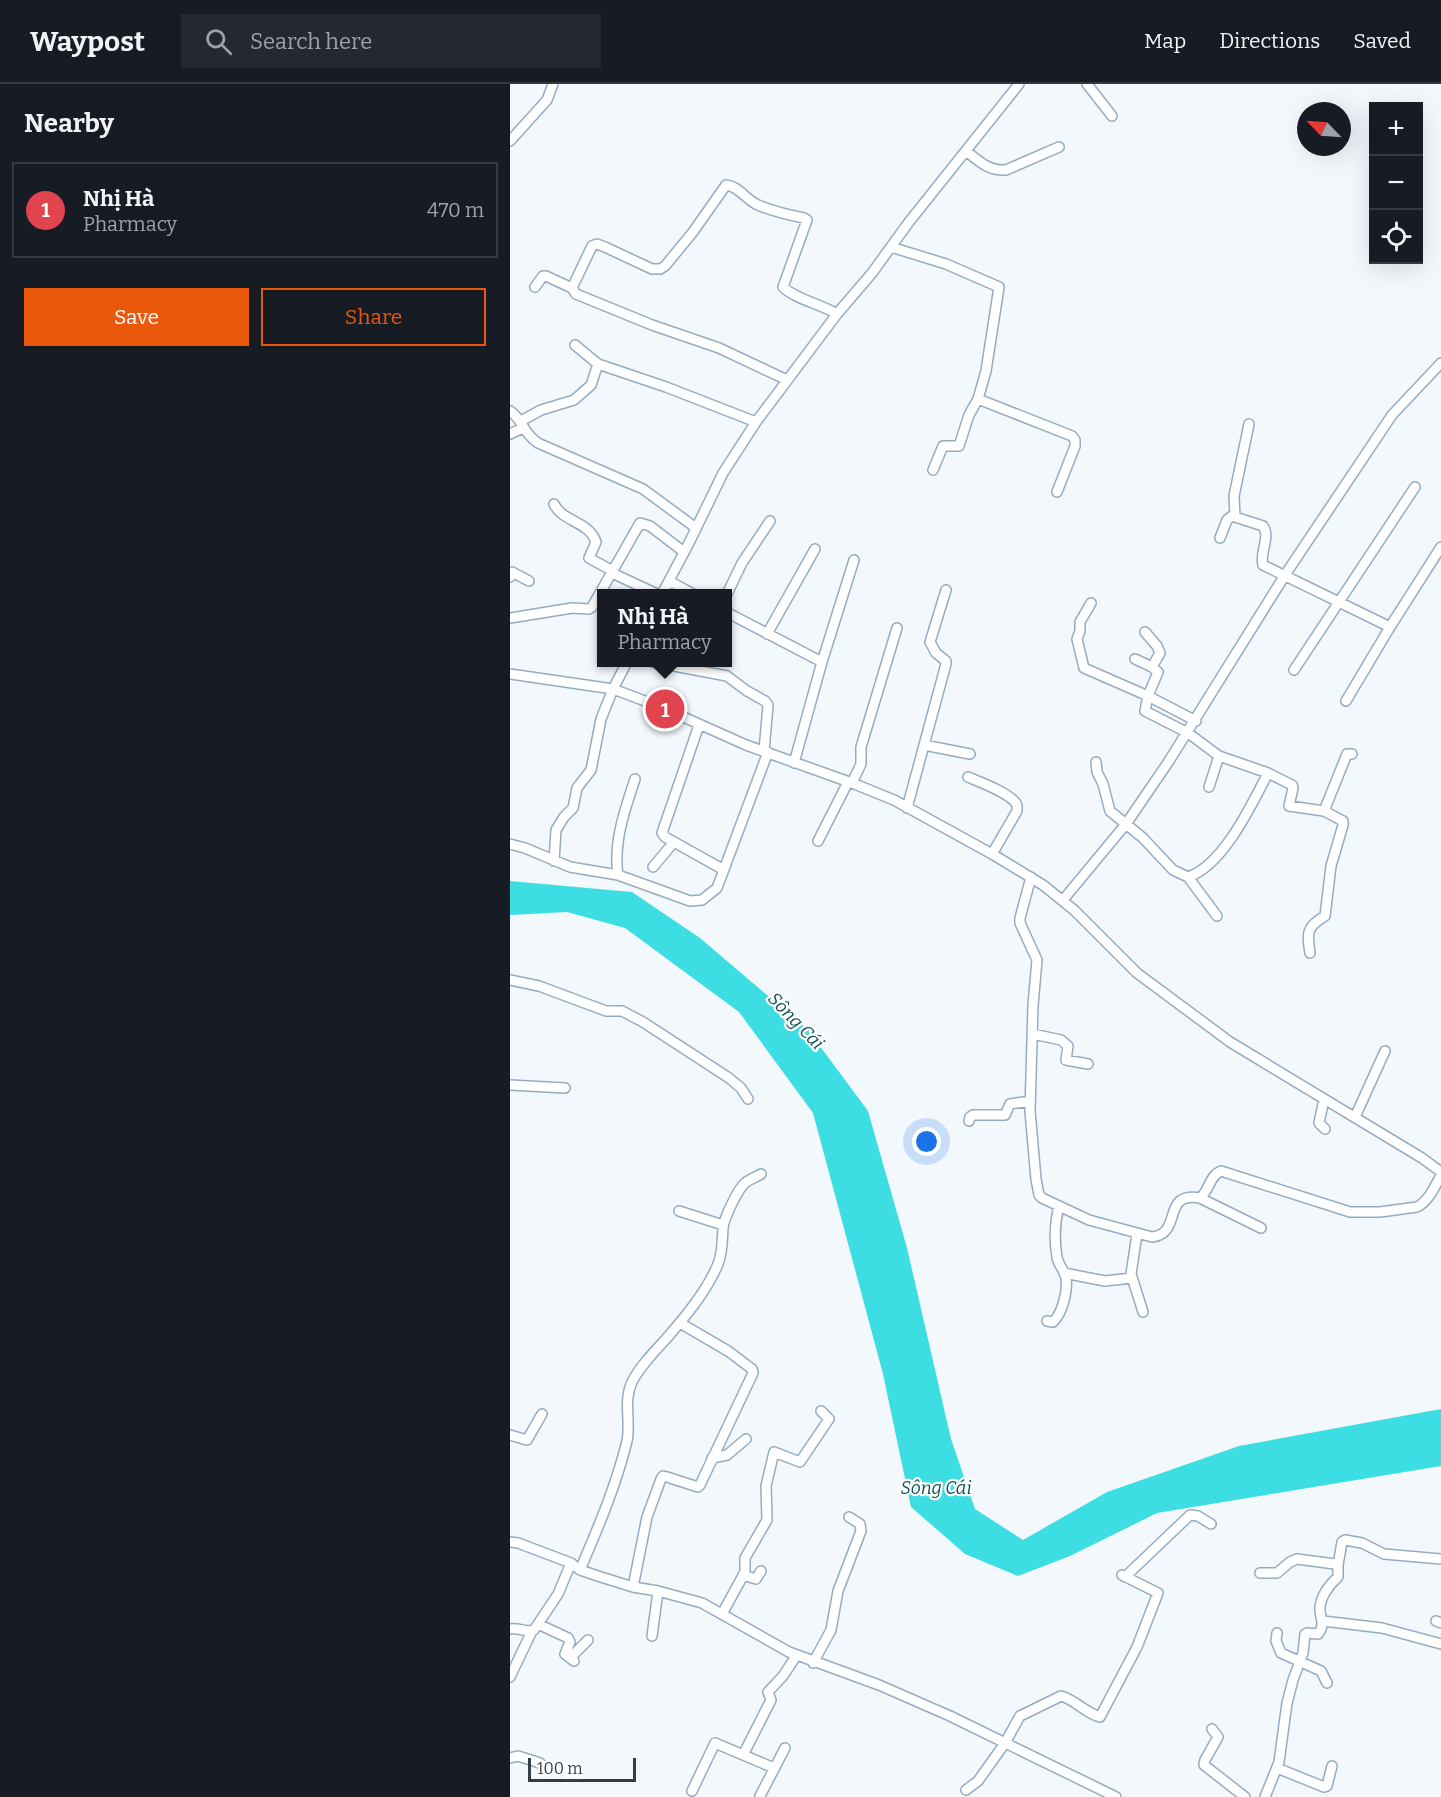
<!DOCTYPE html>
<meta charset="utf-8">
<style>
:root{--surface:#171b24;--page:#242831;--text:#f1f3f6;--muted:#9ea1a6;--line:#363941;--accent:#ea580c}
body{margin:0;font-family:Bitter,serif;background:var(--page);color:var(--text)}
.controls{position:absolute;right:18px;top:18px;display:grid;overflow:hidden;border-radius:0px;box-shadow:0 6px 24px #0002}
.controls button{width:54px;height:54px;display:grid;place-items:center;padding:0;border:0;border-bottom:2px solid var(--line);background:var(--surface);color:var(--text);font:30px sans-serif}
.compass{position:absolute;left:787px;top:18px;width:54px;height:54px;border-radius:50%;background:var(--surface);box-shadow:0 6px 24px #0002;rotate:295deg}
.scale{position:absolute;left:18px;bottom:15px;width:108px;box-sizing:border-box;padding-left:6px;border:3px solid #333d46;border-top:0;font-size:16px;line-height:21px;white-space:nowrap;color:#333d46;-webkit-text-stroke:4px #fff;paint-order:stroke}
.you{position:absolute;left:417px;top:1058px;width:21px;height:21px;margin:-15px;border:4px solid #fff;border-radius:50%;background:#1a73e8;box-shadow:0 0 0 9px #1a73e833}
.badge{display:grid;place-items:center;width:39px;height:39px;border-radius:50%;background:var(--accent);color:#fff;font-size:20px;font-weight:700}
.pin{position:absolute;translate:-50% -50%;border:3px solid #fff;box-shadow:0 2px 6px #0006}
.popup{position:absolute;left:87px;top:505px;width:135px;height:78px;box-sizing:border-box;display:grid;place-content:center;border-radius:0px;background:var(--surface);filter:drop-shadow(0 2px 4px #0005);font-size:20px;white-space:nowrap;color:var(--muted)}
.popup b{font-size:22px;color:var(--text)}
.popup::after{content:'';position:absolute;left:50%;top:100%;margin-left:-12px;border:12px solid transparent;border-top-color:var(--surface)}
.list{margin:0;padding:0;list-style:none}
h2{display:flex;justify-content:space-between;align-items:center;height:78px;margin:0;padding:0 24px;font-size:26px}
h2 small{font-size:20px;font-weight:400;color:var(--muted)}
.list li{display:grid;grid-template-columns:39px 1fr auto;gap:18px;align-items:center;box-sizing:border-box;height:96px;margin:0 12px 12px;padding:0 12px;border:2px solid var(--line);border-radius:0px}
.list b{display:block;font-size:22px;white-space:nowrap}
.list p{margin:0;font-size:20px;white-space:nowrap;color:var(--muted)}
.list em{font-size:20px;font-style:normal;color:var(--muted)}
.actions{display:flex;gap:12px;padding:18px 24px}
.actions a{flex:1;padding:14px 0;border:2px solid var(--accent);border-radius:0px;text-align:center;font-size:21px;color:var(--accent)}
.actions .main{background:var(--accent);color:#fff}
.icon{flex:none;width:33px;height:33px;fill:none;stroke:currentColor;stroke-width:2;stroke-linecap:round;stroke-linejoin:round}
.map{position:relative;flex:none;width:931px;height:1713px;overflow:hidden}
header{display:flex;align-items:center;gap:36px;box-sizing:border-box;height:84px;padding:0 30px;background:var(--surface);border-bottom:2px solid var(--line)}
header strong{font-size:28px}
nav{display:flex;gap:33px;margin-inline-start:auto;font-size:21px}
.search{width:420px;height:54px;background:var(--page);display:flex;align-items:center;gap:15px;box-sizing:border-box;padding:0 21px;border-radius:0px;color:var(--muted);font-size:22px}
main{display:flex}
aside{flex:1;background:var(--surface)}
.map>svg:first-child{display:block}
.water{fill:#3ddde4}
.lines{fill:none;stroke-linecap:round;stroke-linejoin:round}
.minor-casing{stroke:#94acc3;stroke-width:12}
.minor{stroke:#fff;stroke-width:9}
.labels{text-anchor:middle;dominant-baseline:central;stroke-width:4.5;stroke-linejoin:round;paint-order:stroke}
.water-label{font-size:18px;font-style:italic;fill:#0e5254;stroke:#fff}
</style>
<header>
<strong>Waypost</strong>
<div class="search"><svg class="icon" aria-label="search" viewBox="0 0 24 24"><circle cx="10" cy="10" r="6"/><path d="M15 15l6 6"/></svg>Search here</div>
<nav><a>Map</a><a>Directions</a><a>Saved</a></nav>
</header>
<main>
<aside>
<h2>Nearby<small></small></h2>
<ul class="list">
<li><span class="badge" style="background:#e0444e">1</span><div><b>Nhị Hà</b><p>Pharmacy</p></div><em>470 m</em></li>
</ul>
<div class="actions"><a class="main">Save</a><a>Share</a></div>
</aside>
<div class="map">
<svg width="931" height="1713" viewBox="0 0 931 1713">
<rect width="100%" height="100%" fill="#f3f8fd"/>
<!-- water -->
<path class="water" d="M0,797L122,808L190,854L298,946L358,1027L397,1164L441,1355L465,1425L513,1456L597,1408L729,1362L931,1325V1382L647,1429L560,1472L508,1492L455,1470L401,1423L373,1290L303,1029L229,928L115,844L57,828L0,831Z"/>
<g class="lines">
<defs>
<path id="minor" d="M577,0L602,32
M0,57L37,16L43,0
M456,67C469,77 478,87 496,86L549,63
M381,163L436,180L489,203L476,287L468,315L562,352L565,356V362L547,408
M25,203L33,192H36L62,204
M88,280L156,303L246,338
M277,296L209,264L142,241L66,210L62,204L82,162L87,160L95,163L142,185H150L155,182L183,148L216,101C229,102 236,116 248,121C262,127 279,131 294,134L297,136L273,203C285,215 311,220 327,230
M0,327C14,337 12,348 28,359L133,405L186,444
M11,337L31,326L64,316L81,301L88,280L65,261
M0,350L13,344
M423,386L433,362H449L459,331L468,315
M44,420C52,438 79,437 86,458L79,474L103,487
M725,432L724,412L739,340
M710,454L717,436L722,432L753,442C761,453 749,469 753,481L880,543
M102,489L147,510
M0,493L2,488L19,497
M159,497L183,510
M152,510L179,459L213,389L246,338L327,230L362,189L399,138L509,0
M217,510L232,479L260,437
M581,519L570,538V547L567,555L574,584L638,612L635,627L678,649L709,672L699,703
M218,529L312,578
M0,534L62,524L79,525L82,523L130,439L140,442L174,468
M635,548L647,562L650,569L642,583
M257,550L305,465
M625,575L642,583L648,588L638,612L686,637
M143,578L217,592L237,607L255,617L258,621L254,667
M784,586L905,403
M0,590L103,605L151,623L236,661L342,699L384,716L482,770L533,801L564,826L627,889L720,958L912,1074L931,1088
M836,617L880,543L931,463
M189,641L152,749L155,753L214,786
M414,661L460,670
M709,672L758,689L782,701L783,704L779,722L814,727L833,737V741L821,782L815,832C796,843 797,849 800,869
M586,678L587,688L593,700L600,727L633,754L663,786L678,793C713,782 742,720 758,689
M284,679L312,578L344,476
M458,693C470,698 497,708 505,718C508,721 507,724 507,727L482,770
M342,699L351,680V663L387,544
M397,724L436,580V577L426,569L420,558L436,506
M814,727L837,670H842
M308,757L338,698
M0,760L15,764L60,783L108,791L180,817L192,816L207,804L258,668
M44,777L46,746L54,733L63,724L67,704L81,686L91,635L103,605L117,578
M143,783L164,758
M108,791C103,759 115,725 125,695
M521,793L510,834V839L527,876L523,921L520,1027L526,1095L529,1111L532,1114L579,1136L642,1153C673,1150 651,1107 690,1114C700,1106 699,1092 711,1087L840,1128H870L907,1123C919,1117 925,1102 931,1091
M678,793L707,832
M553,816L616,740L659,677L775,491L882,331L931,279
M0,896L29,902L96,927H112L133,938L219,994L231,1004L238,1015
M523,950L551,956L558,962L556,976L578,980
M0,1001L55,1004
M814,1015L809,1039L815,1045
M845,1033L875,967
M459,1037L460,1033L463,1031H495L500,1020L520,1017
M690,1114L751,1144
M169,1127L213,1141
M627,1150L621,1190L633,1228
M554,1189L595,1197L622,1194
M537,1237L543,1238C552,1230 558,1207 556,1194C555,1187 548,1181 547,1173C544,1156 545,1138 549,1122
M0,1351L17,1356L32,1330
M202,1374L217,1371L236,1355
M0,1458L8,1459L61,1479L70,1486L91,1493L123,1503L148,1507L192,1519L279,1568L369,1601L440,1632L606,1713
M828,1481L832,1458L835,1456L852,1459L874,1470L931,1475
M70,1486C88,1444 106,1402 117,1357C121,1338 113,1317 122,1298C130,1282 144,1268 156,1255C175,1233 197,1207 208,1180C213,1167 212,1157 213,1144C214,1134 228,1105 235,1099C240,1095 246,1093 251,1090
M750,1489H767L780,1478L787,1475L825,1480L828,1482V1493C819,1501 809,1514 810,1527C811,1537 815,1541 808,1550L797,1549L795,1550L793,1569L783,1596L777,1619L769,1678L755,1713
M233,1491L246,1495L251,1487
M615,1493L680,1431L688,1432L701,1440
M123,1503L137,1433L151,1395L153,1392L157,1393L188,1403L190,1401L243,1289L242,1285L218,1267L170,1239
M212,1530L235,1488V1474L257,1436L256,1402L264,1368L290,1378L319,1335L311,1327
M813,1537L872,1544L931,1560
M926,1537L931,1539
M28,1540L58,1554L60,1558L55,1570L64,1577
M0,1545C8,1543 17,1549 24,1546L48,1510L61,1479
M767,1549L766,1557L771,1569L811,1587L817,1599
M142,1552L148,1507
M60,1574L78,1556
M303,1579L321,1546L328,1507L351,1447L350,1440L339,1433
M0,1593L22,1547
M702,1645L708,1653L695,1676L694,1681L735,1713
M233,1671L261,1616L258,1608L273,1592L286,1572
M0,1674L8,1672L30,1679
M767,1684L814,1703L817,1702L822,1682
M456,1706L468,1697L495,1659L510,1632L551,1612C566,1616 575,1629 590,1633L627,1563L648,1509L612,1491
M182,1707L205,1659L264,1684
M250,1712L275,1664"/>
</defs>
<!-- minor casing -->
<use href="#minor" class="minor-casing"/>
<!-- minor -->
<use href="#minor" class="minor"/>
</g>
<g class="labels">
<!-- water labels -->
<g class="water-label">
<text transform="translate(286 937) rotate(46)">Sông Cái</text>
<text x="426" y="1404">Sông Cái</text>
</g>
</g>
</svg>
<div class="controls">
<button>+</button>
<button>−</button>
<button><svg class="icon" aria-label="locate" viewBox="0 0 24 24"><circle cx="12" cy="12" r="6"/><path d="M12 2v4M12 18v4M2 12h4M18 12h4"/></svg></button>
</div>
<svg class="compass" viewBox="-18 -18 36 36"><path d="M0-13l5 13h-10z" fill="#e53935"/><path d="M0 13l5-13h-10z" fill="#9ea1a6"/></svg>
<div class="scale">100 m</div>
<div class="you"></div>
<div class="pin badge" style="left:155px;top:625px;background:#e0444e">1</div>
<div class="popup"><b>Nhị Hà</b>Pharmacy</div>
</div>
</main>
